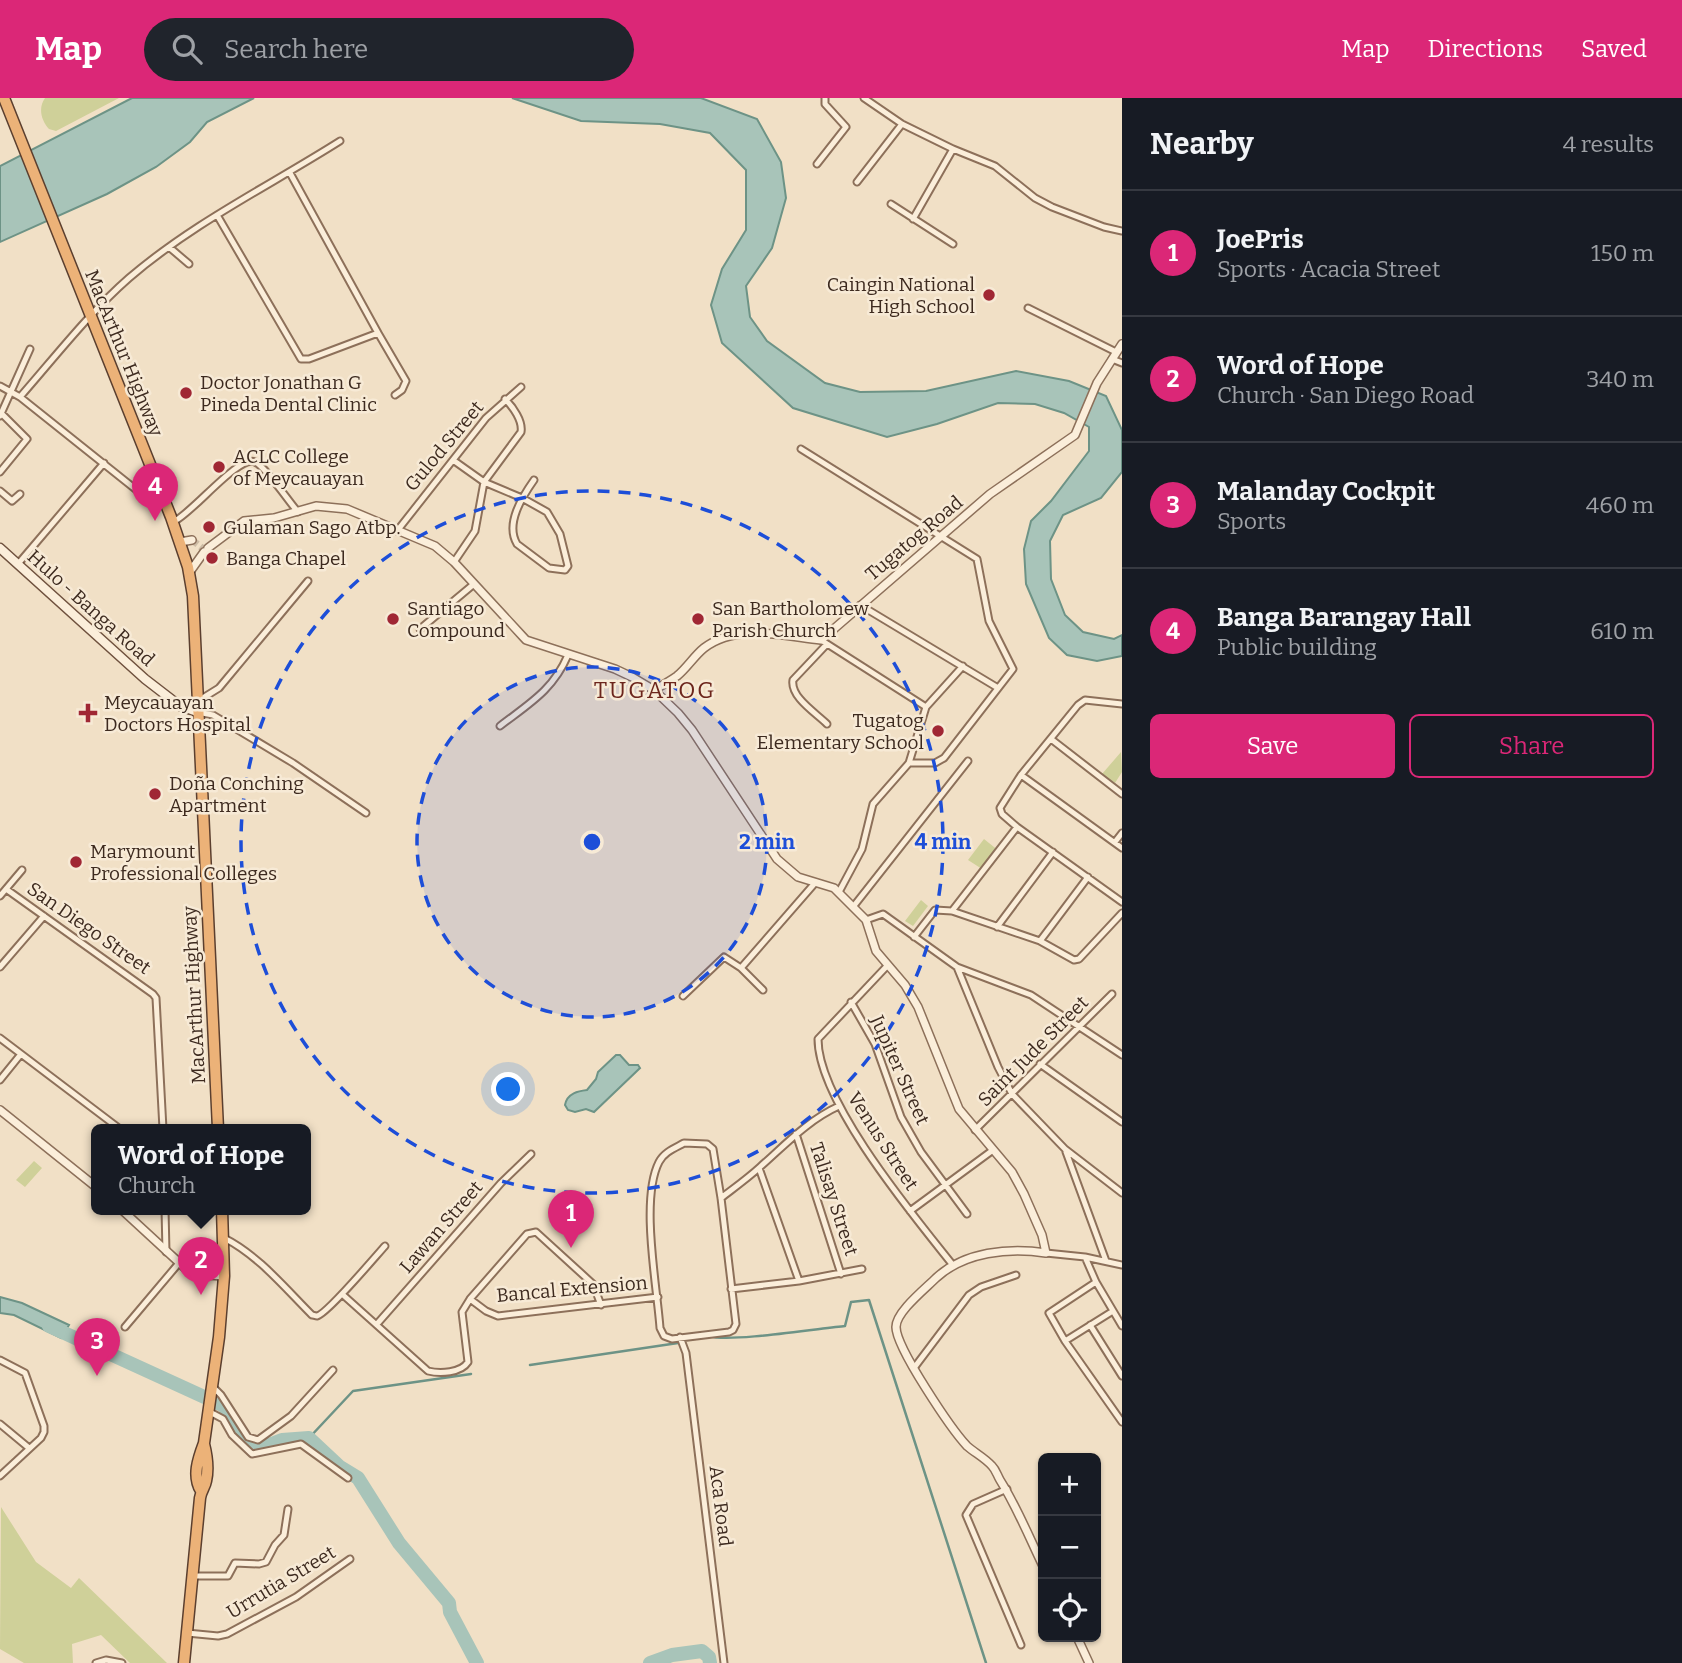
<!DOCTYPE html>
<meta charset="utf-8">
<style>
:root{--surface:#171b24;--page:#20242c;--text:#f1f3f6;--muted:#9ea1a6;--line:#363941;--accent:#db2777}
body{margin:0;font-family:Bitter,serif;background:var(--page);color:var(--text)}
.controls{position:absolute;right:21px;bottom:21px;display:grid;overflow:hidden;border-radius:10px;box-shadow:0 2px 5px #0004}
.controls button{width:63px;height:63px;display:grid;place-items:center;padding:0;border:0;border-bottom:2px solid var(--line);background:var(--surface);color:var(--text);font:35px sans-serif}
.you{position:absolute;left:509px;top:992px;width:24px;height:24px;margin:-18px;border:5px solid #fff;border-radius:50%;background:#1a73e8;box-shadow:0 0 0 10px #1a73e833}
.badge{display:grid;place-items:center;width:46px;height:46px;border-radius:50%;background:var(--accent);color:#fff;font-size:23px;font-weight:700}
.pin{position:absolute;translate:-50% -58px;filter:drop-shadow(0 2px 4px #0008)}
.pin::after{content:'';position:absolute;top:37px;width:24px;height:21px;background:inherit;clip-path:polygon(0 0,100% 0,50% 100%)}
.popup{position:absolute;left:91px;top:1026px;width:220px;height:91px;box-sizing:border-box;display:grid;place-content:center;border-radius:10px;background:var(--surface);filter:drop-shadow(0 2px 5px #0005);font-size:23px;white-space:nowrap;color:var(--muted)}
.popup b{font-size:26px;color:var(--text)}
.popup::after{content:'';position:absolute;left:50%;top:100%;margin-left:-14px;border:14px solid transparent;border-top-color:var(--surface)}
.list{margin:0;padding:0;list-style:none}
h2{display:flex;justify-content:space-between;align-items:center;height:91px;margin:0;padding:0 28px;font-size:30px}
h2 small{font-size:23px;font-weight:400;color:var(--muted)}
.list li{display:grid;grid-template-columns:46px 1fr auto;gap:21px;align-items:center;box-sizing:border-box;height:126px;padding:0 28px;border-top:2px solid var(--line)}
.list b{display:block;font-size:26px;white-space:nowrap}
.list p{margin:0;font-size:23px;white-space:nowrap;color:var(--muted)}
.list em{font-size:23px;font-style:normal;color:var(--muted)}
.actions{display:flex;gap:14px;padding:21px 28px}
.actions a{flex:1;padding:16px 0;border:2px solid var(--accent);border-radius:10px;text-align:center;font-size:24px;color:var(--accent)}
.actions .main{background:var(--accent);color:#fff}
.icon{flex:none;width:38px;height:38px;fill:none;stroke:currentColor;stroke-width:2;stroke-linecap:round;stroke-linejoin:round}
.map{position:relative;flex:none;width:1122px;height:1565px;overflow:hidden}
header{display:flex;align-items:center;gap:42px;box-sizing:border-box;height:98px;padding:0 35px;background:var(--accent);color:#fff}
header strong{font-size:33px}
nav{display:flex;gap:38px;margin-inline-start:auto;font-size:24px}
.search{width:490px;height:63px;background:var(--page);display:flex;align-items:center;gap:18px;box-sizing:border-box;padding:0 24px;border-radius:38px;color:var(--muted);font-size:26px}
main{display:flex}
aside{flex:1;background:var(--surface)}
.map>svg:first-child{display:block}
.green{fill:#cfd099}
.water{fill:#a8c4b9;stroke:#6d9386;stroke-width:2}
.lines{fill:none;stroke-linecap:round;stroke-linejoin:round}
.stream{stroke:#6d9386;stroke-width:2.5}
.river{stroke:#a8c4b9;stroke-width:14}
.tertiary-tunnel{stroke:#cdbca5;stroke-width:7;stroke-dasharray:7 3.5;stroke-linecap:butt}
.minor-casing{stroke:#8d705a;stroke-width:9}
.tertiary-casing{stroke:#8d705a;stroke-width:10}
.secondary-casing{stroke:#6f513e;stroke-width:11}
.trunk-casing{stroke:#5b3f2f;stroke-width:13}
.minor{stroke:#fbeeda;stroke-width:5}
.tertiary{stroke:#fbeeda;stroke-width:7}
.secondary{stroke:#fbeeda;stroke-width:8}
.trunk{stroke:#ecb278;stroke-width:10}
.ring{fill:none;stroke:#1d4ed8;stroke-width:3.5;stroke-dasharray:12 9}
.poi-dot{fill:#a02734;stroke:#f7ead6;stroke-width:2.5}
.labels{text-anchor:middle;dominant-baseline:central;stroke-width:5;stroke-linejoin:round;paint-order:stroke}
.poi-label{font-size:19px;fill:#3d2a1f;stroke:#f7ead6;text-anchor:start}
.street-label{font-size:19px;fill:#3d2a1f;stroke:#f7ead6}
.quarter-label{font-size:23px;letter-spacing:2px;fill:#6c251c;stroke:#f7ead6}
.centre{fill:#1d4ed8;stroke:#f7ead6;stroke-width:3.5}
.ring-label{font-size:21px;text-anchor:middle;font-weight:bold;fill:#1d4ed8;stroke:#f7ead6;stroke-width:5;stroke-linejoin:round;paint-order:stroke}
</style>
<header>
<strong>Map</strong>
<div class="search"><svg class="icon" aria-label="search" viewBox="0 0 24 24"><circle cx="10" cy="10" r="6"/><path d="M15 15l6 6"/></svg>Search here</div>
<nav><a>Map</a><a>Directions</a><a>Saved</a></nav>
</header>
<main>
<div class="map">
<svg width="1122" height="1565" viewBox="0 0 1122 1565">
<rect width="100%" height="100%" fill="#f1e0c6"/>
<!-- green -->
<path class="green" d="M45,0H119L56,33L49,31C41,22 38,10 45,0Z
M1121,654L1122,674L1115,685L1102,676Z
M984,741L999,753L982,771L968,762Z
M921,802L928,808L913,828L905,823Z
M34,1063L42,1070L25,1089L16,1082Z
M1,1409L36,1464L71,1490L79,1480L167,1565H130L101,1537L72,1546L73,1565H24L0,1551Z"/>
<!-- water -->
<path class="water" d="M132,0H254L207,24L190,44L156,69L107,96L0,144V68Z
M512,0H701L757,21L781,64L786,100L772,150L746,188L750,219L767,243L825,285L860,294L926,293L1016,273L1069,283L1106,298L1122,332V374L1101,400L1063,417L1050,443L1051,481L1065,517L1083,534L1114,541L1122,537V558L1097,563L1067,557L1049,540L1026,486L1024,451L1031,423L1051,403L1089,353V329L1064,315L1035,306L998,305L937,326L887,339L793,310L722,245L711,207L722,171L746,132V72L710,35L660,26L581,23Z
M616,957H620L629,967H638L640,970L594,1014L586,1011L575,1014L568,1012L565,1007C567,995 579,993 587,992L596,981L598,974Z
M0,1199L22,1205L69,1227L61,1240L14,1217L0,1215Z"/>
<g class="lines">
<!-- stream -->
<path class="stream" d="M710,1238C726,1245 822,1230 845,1228L851,1204L869,1202L986,1565
M530,1267L678,1245
M309,1340L353,1293L471,1276"/>
<!-- river -->
<path class="river" d="M49,1228L224,1308L239,1334L256,1352L282,1342L309,1340L340,1369L358,1380L399,1445L449,1505L450,1514L477,1565
M650,1565L672,1557L702,1553L709,1559L710,1565"/>
<!-- tertiary-tunnel -->
<path class="tertiary-tunnel" d="M192,442L205,452"/>
<defs>
<path id="minor" d="M864,0L902,26L953,51L995,68L1035,100L1052,109L1104,129L1122,133
M817,66L846,29L825,6V0
M857,84L902,26
M891,106L953,146
M217,117L301,261H309L378,235L290,75
M913,121L953,51
M169,149L189,166
M1028,210L1116,254
M378,235L406,283L402,292L395,297
M1112,261L1122,265
M0,288L20,299L139,394L150,397L162,394
M20,299C55,259 89,215 129,180C193,125 269,88 340,43
M0,318L30,251
M801,351L977,461L989,523L1013,571L944,660L935,665H909L873,706L862,751L839,794
M453,362L484,384L522,400L547,414L560,436L568,468L565,472L549,470L517,446C505,426 522,399 534,382
M0,374L27,341L2,316
M0,393L12,403L20,396
M173,424C192,416 239,356 255,364C265,368 289,404 298,414
M397,433L486,320L521,289
M454,464L475,433L484,384L521,334C523,323 513,309 505,301
M18,466L104,365
M860,507L998,590
M420,531L474,486
M821,542L926,609
M827,546L793,582C790,599 816,615 827,626
M198,603L219,590L308,483
M1122,606L1085,602L1078,607L1021,677L1000,710L1002,716L1017,729L1122,804
M197,614L213,617L293,665L366,715
M500,628C530,605 553,592 568,557
M1051,641L1122,696
M909,665L926,609L963,568
M1021,677L1122,750
M1115,744L1122,735
M6,791L153,896L156,900L163,1031
M0,798L22,772
M853,809L968,663
M952,813L1017,729
M866,822L883,816L957,869L998,969L1012,996L1065,1051L1122,1095
M997,829L1053,754
M914,839L935,812L952,813L1040,843L1074,862L1079,861L1122,815
M1040,843L1088,779
M887,868L818,941C818,1003 913,1117 952,1166
M0,869L44,818
M957,869L1031,897L1122,957
M741,870L815,785
M683,898L724,859L741,870L763,892
M851,904L875,946L901,1019L921,1054L967,1116
M0,940L120,1031
M1040,966L1122,1024
M0,982L21,956
M975,1032L1112,896
M796,1036L841,1176
M684,1045L707,1046L713,1051L721,1100L736,1226L733,1232L729,1234L672,1241L664,1238L660,1230C657,1188 640,1101 659,1064C664,1054 675,1050 684,1045Z
M1066,1054L1106,1163
M759,1070L799,1183
M721,1100C734,1090 748,1080 760,1069C785,1047 808,1022 839,1008
M165,1111L166,1154
M910,1113L993,1052
M224,1140C258,1157 285,1190 312,1217C314,1217 315,1218 317,1218C327,1216 375,1159 385,1148
M1046,1155L1085,1159L1122,1167
M1085,1159L1096,1184L1122,1228
M731,1191L799,1183L862,1171
M342,1196L428,1273C440,1276 461,1275 468,1264L462,1214L470,1201L527,1136L536,1134L593,1186L601,1207
M470,1201L486,1213L498,1218L658,1199
M1113,1213L1065,1243L1122,1324
M377,1226L501,1085L531,1056
M1090,1227L1122,1278
M125,1229L179,1165
M680,1239L686,1255L724,1565
M1065,1243L1049,1215L1096,1184
M0,1262L25,1275L44,1328V1334L41,1340L0,1378
M914,1270L969,1197L981,1189L1016,1177
M212,1288L221,1297L248,1339L258,1342L291,1318L333,1272
M208,1313L223,1321L232,1337L252,1356L301,1346L348,1380
M0,1326L29,1350
M1007,1391L973,1406L966,1417L1021,1547
M192,1478H228L235,1465L259,1466L266,1464L275,1447L284,1437L288,1411
M187,1535L218,1538L227,1536L296,1499L350,1461
M96,1565L106,1562L122,1565"/>
<path id="tertiary" d="M180,444L192,442
M208,450L244,423L274,420L316,408L347,411L435,448L454,464L526,542L615,571L632,579L654,592L678,615L692,632L777,761L798,779L834,790L866,822L876,853L905,887L918,909L959,1011L1012,1074L1024,1096L1042,1137L1046,1155C1009,1149 964,1154 936,1180C925,1191 896,1214 896,1229C896,1250 952,1332 967,1348C975,1355 985,1360 992,1368C996,1372 997,1377 1000,1382C1017,1409 1029,1439 1043,1468
M189,475L204,454
M654,592C661,588 670,583 677,578C687,570 694,558 704,550C736,525 783,538 821,542L990,396L1075,337L1097,285L1122,246
M0,1012L96,1089
M121,1111L185,1170L206,1177L224,1178
M1077,1539L1089,1565"/>
<path id="secondary" d="M0,450L145,581L180,608L197,614"/>
<path id="trunk" d="M4,0L171,419L188,469L193,498L218,1031
M201,1393C192,1378 198,1361 204,1345L219,1239L224,1178L222,1111
M184,1565L200,1400C201,1393 205,1389 206,1383C209,1370 207,1358 204,1346"/>
</defs>
<!-- minor casing -->
<use href="#minor" class="minor-casing"/>
<!-- tertiary casing -->
<use href="#tertiary" class="tertiary-casing"/>
<!-- secondary casing -->
<use href="#secondary" class="secondary-casing"/>
<!-- trunk casing -->
<use href="#trunk" class="trunk-casing"/>
<!-- minor -->
<use href="#minor" class="minor"/>
<!-- tertiary -->
<use href="#tertiary" class="tertiary"/>
<!-- secondary -->
<use href="#secondary" class="secondary"/>
<!-- trunk -->
<use href="#trunk" class="trunk"/>
</g>
<!-- distance rings -->
<circle cx="592" cy="744" r="175" fill="#1d4ed8" fill-opacity=".12"/>
<g class="ring">
<circle cx="592" cy="744" r="175"/>
<circle cx="592" cy="744" r="351"/>
</g>
<!-- markers -->
<g class="poi-dot">
<circle cx="989" cy="197" r="7"/>
<circle cx="186" cy="295" r="7"/>
<circle cx="219" cy="369" r="7"/>
<circle cx="209" cy="429" r="7"/>
<circle cx="212" cy="460" r="7"/>
<circle cx="393" cy="521" r="7"/>
<circle cx="698" cy="521" r="7"/>
<path d="M84.5 604.5h7v7h7v7h-7v7h-7v-7h-7v-7h7z"/>
<circle cx="938" cy="633" r="7"/>
<circle cx="155" cy="696" r="7"/>
<circle cx="76" cy="764" r="7"/>
</g>
<g class="labels">
<!-- poi labels -->
<g class="poi-label">
<text x="975" y="186" text-anchor="end">Caingin National<tspan x="975" dy="22">High School</tspan></text>
<text x="200" y="284">Doctor Jonathan G<tspan x="200" dy="22">Pineda Dental Clinic</tspan></text>
<text x="233" y="358">ACLC College<tspan x="233" dy="22">of Meycauayan</tspan></text>
<text x="223" y="429">Gulaman Sago Atbp.</text>
<text x="226" y="460">Banga Chapel</text>
<text x="407" y="510">Santiago<tspan x="407" dy="22">Compound</tspan></text>
<text x="712" y="510">San Bartholomew<tspan x="712" dy="22">Parish Church</tspan></text>
<text x="104" y="604">Meycauayan<tspan x="104" dy="22">Doctors Hospital</tspan></text>
<text x="924" y="622" text-anchor="end">Tugatog<tspan x="924" dy="22">Elementary School</tspan></text>
<text x="169" y="685">Doña Conching<tspan x="169" dy="22">Apartment</tspan></text>
<text x="90" y="753">Marymount<tspan x="90" dy="22">Professional Colleges</tspan></text>
</g>
<!-- street labels -->
<g class="street-label">
<text transform="translate(124 255) rotate(68)">MacArthur Highway</text>
<text transform="translate(444 348) rotate(-50)">Gulod Street</text>
<text transform="translate(914 440) rotate(-40)">Tugatog Road</text>
<text transform="translate(91 510) rotate(42)">Hulo - Banga Road</text>
<text transform="translate(89 830) rotate(35)">San Diego Street</text>
<text transform="translate(194 897) rotate(-93)">MacArthur Highway</text>
<text transform="translate(1033 953) rotate(-45)">Saint Jude Street</text>
<text transform="translate(900 972) rotate(66)">Jupiter Street</text>
<text transform="translate(883 1043) rotate(57)">Venus Street</text>
<text transform="translate(834 1101) rotate(72)">Talisay Street</text>
<text transform="translate(441 1129) rotate(-49)">Lawan Street</text>
<text transform="translate(572 1191) rotate(-5)">Bancal Extension</text>
<text transform="translate(721 1408) rotate(83)">Aca Road</text>
<text transform="translate(281 1484) rotate(-31)">Urrutia Street</text>
</g>
<!-- quarter labels -->
<g class="quarter-label">
<text x="655" y="592">TUGATOG</text>
</g>
</g>
<circle cx="592" cy="744" r="10" class="centre"/>
<g class="ring-label">
<text x="767" y="751">2 min</text>
<text x="943" y="751">4 min</text>
</g>
</svg>
<div class="controls">
<button>+</button>
<button>−</button>
<button><svg class="icon" aria-label="locate" viewBox="0 0 24 24"><circle cx="12" cy="12" r="6"/><path d="M12 2v4M12 18v4M2 12h4M18 12h4"/></svg></button>
</div>
<div class="you"></div>
<div class="pin badge" style="left:571px;top:1150px">1</div>
<div class="pin badge" style="left:201px;top:1197px">2</div>
<div class="popup"><b>Word of Hope</b>Church</div>
<div class="pin badge" style="left:97px;top:1278px">3</div>
<div class="pin badge" style="left:155px;top:423px">4</div>
</div>
<aside>
<h2>Nearby<small>4 results</small></h2>
<ul class="list">
<li><span class="badge">1</span><div><b>JoePris</b><p>Sports · Acacia Street</p></div><em>150 m</em></li>
<li><span class="badge">2</span><div><b>Word of Hope</b><p>Church · San Diego Road</p></div><em>340 m</em></li>
<li><span class="badge">3</span><div><b>Malanday Cockpit</b><p>Sports</p></div><em>460 m</em></li>
<li><span class="badge">4</span><div><b>Banga Barangay Hall</b><p>Public building</p></div><em>610 m</em></li>
</ul>
<div class="actions"><a class="main">Save</a><a>Share</a></div>
</aside>
</main>
